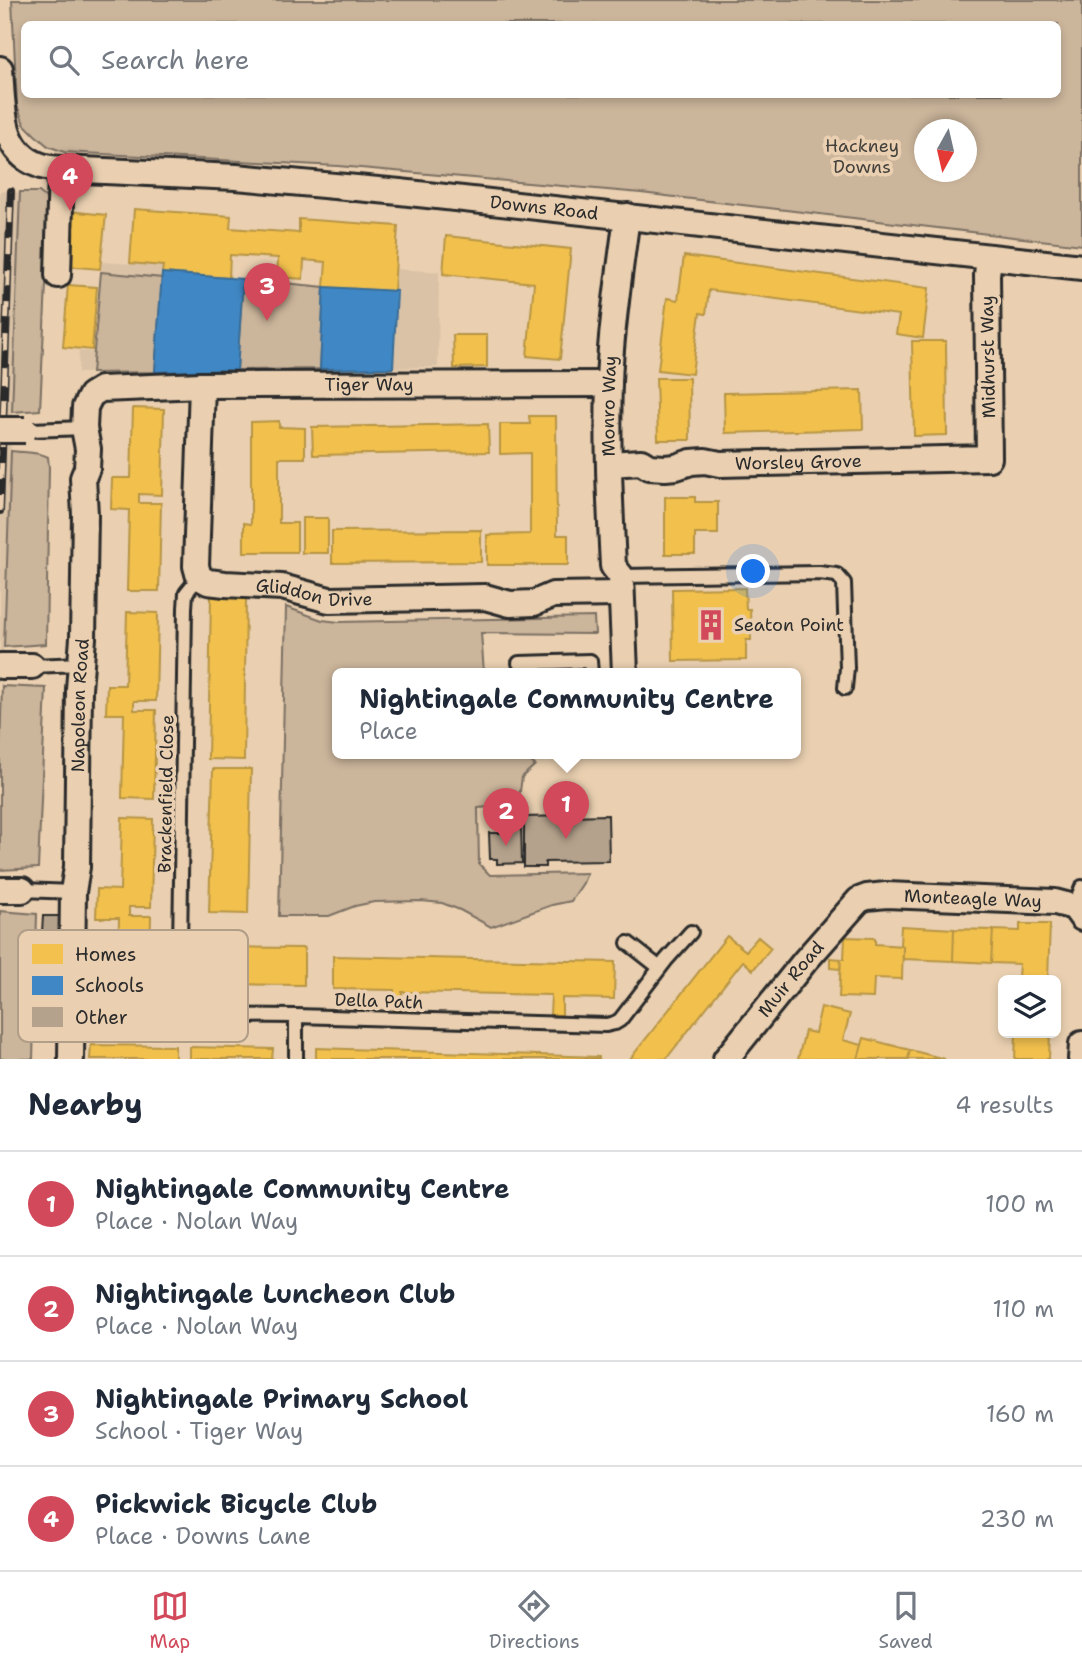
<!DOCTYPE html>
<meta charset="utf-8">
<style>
:root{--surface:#fff;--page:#f6f6f7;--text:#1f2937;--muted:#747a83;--line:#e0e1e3;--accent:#d1495b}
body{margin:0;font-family:"Shantell Sans",sans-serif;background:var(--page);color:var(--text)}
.controls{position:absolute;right:21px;bottom:21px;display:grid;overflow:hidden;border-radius:10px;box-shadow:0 4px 10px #0003}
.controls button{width:63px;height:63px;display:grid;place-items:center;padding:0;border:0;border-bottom:2px solid var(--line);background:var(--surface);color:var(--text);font:35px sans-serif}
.compass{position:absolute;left:914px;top:119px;width:63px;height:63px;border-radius:50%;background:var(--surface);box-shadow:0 4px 10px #0003;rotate:188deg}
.you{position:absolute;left:754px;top:572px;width:24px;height:24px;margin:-18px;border:5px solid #fff;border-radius:50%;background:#1a73e8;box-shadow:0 0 0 10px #1a73e833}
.badge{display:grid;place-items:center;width:46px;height:46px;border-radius:50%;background:var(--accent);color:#fff;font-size:23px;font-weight:700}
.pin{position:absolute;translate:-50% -58px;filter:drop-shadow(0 2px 4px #0008)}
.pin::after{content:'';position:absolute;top:37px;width:24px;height:21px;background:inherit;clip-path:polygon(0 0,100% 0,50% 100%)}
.popup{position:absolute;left:332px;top:668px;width:469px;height:91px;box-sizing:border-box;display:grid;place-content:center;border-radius:10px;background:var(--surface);filter:drop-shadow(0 2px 5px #0005);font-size:23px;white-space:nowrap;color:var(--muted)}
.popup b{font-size:26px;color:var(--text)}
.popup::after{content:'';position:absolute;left:50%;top:100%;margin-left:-14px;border:14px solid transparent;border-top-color:var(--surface)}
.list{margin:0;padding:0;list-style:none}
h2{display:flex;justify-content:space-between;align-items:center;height:91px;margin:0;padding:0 28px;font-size:30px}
h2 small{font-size:23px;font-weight:400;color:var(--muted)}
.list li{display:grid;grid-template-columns:46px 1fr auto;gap:21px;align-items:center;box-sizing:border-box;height:105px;padding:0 28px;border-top:2px solid var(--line)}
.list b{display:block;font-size:26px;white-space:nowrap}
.list p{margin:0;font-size:23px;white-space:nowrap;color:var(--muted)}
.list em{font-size:23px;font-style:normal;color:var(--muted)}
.icon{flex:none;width:38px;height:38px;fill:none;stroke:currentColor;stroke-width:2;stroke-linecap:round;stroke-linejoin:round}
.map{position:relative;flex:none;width:1082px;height:1059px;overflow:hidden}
.search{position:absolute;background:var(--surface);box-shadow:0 4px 10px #0003;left:21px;right:21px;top:21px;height:77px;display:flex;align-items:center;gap:18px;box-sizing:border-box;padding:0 24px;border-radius:10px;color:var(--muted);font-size:26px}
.sheet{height:511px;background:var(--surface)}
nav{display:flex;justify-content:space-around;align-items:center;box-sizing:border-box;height:98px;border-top:2px solid var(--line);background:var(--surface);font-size:19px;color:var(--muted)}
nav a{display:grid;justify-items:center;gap:4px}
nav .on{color:var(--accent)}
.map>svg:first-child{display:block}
.built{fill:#dac2a6}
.green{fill:#cbb59b;stroke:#7b7063;stroke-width:2;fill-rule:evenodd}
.homes{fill:#f2c14e;stroke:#b69444;stroke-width:2}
.schools{fill:#3f88c5;stroke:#396c97;stroke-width:2}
.building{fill:#b5a28c;stroke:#2b2b2b;stroke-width:2}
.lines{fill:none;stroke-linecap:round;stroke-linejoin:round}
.lane-casing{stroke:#2b2b2b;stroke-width:18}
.street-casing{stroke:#2b2b2b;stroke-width:30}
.lane{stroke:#ead0b1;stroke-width:12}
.street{stroke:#ead0b1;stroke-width:24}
.rail-casing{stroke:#2b2b2b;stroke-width:8}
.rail{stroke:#ead0b1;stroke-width:5;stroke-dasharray:16;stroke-linecap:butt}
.street-bridge-casing{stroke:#2b2b2b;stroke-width:30;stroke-linecap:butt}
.street-bridge{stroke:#ead0b1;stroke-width:24}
.labels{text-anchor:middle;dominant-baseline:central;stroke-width:7;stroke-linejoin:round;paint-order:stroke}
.park-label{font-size:18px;fill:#43403c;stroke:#ead0b1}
.street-label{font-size:18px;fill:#2b2b2b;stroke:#ead0b1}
.poi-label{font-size:18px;fill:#2b2b2b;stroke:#ead0b1;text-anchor:start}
.key{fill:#ead0b1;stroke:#b19e89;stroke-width:2}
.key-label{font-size:19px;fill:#2b2b2b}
</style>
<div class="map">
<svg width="1082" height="1059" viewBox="0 0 1082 1059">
<rect width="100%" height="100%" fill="#ead0b1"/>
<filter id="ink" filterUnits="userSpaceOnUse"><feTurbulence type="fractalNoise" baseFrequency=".0143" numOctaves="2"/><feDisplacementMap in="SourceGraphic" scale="14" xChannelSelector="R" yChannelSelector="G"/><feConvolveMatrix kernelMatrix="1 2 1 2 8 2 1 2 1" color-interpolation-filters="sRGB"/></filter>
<g filter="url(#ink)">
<!-- built -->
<path class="built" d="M0,191L20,192L0,749Z
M102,262L163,266V273L393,291L396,269L439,272L438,367L78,373L79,351L93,352Z"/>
<!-- green -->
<path class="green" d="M12,0H1082V245L641,193L338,166L64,152L48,146L35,135L24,124L17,105ZM24,24H1058V94H24ZM925,130H967V172H925Z
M20,192H39L50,201L40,410L12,412Z
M101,272L162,278L155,372L92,373Z
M243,279L324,287L320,369L237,370Z
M11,451C23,453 37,451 48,457L49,468L46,644L4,647Z
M286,607L322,620L339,622L594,617L595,634L481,633L484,673H337V753H484L485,757V753H519L535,765L522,777L518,805L478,808L479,864L490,875L587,873L583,883L571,901L552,905L491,927L460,910L442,903L421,901L374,902L355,906L329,916H279Z
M2,686L46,688L38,868L0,870V749Z
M0,911L37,914L33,1059H0Z"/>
<!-- homes -->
<path class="homes" d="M134,209L231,216L230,228L299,233V219L398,226L394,291L324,287L326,262L304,260L303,279L277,277L278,258L230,255L229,278L162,273L163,266L130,263Z
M68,211L106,215L100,269L64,266Z
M446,236L571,249L560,359L527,356L534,283L443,274Z
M684,256L929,288L923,338L896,334L899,315L709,290L706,314L700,313L692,374L658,370L667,298L678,300Z
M68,285L97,287L92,350L63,347Z
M453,335H487V367L454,368Z
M912,341H946L947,435L914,436Z
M656,378H689L690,440H658Z
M862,390L863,429L725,433L724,393Z
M133,408L164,409L162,495L139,494V503H161L159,591H127L129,510L111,509L112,478H131Z
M529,416H556L557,535H568V565H487V535L530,534V453L500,454V424H530Z
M279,421V427L305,428V458H279V523H297V552H244V523L251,524V422Z
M488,424L489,452L313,455L312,427Z
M665,497H695V502H718V534H695V554H665Z
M302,518H328V553H302Z
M481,530V562L332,563V531Z
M745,588L746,609H750L751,640H746V660L673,661L672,589Z
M211,595L246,596L244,760L208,759Z
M127,612L158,613L156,701H134V710H156L154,799L122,798L124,714H106L107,685H125Z
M213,769H251L248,914L209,913Z
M122,818L153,819L151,907H129V916H151L149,1005L117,1004L119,918H96L97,889L120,890Z
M1020,924H1050L1048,978L1018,977L1019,964L991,963L993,930L1020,931Z
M901,926L954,929L953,961L903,959V946L900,945Z
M954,929L993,930L991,963L953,961Z
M727,936L746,951L758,937L771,948L753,970L743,961L666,1059H630Z
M845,937L875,938V944L903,946L902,979L874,978L873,998L839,997L841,959H844Z
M209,947L304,948V985L209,984Z
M333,956L615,962L614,999L562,998V1015H550L551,995L402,992L401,1010H394V990L333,989Z
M830,958L841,959L840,969L830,968Z
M1018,977L1052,978V980H1018Z
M821,1007L850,1014L843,1040L862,1045L858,1059H798L805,1031L815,1033Z
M1016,1033H1050L1049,1059H1015Z
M864,1038L910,1050L908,1059H858Z
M91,1045L175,1046V1059H90Z
M190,1047L273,1049L272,1059H190Z
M316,1048L599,1057V1059H316Z
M910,1050L945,1059H908Z"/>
<!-- schools -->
<path class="schools" d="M162,273L243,279L237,370L155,372Z
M324,287L397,291L393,368L320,369Z"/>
<!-- building -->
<path class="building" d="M608,815L609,861L545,862V867H524V817Z
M608,815L609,861L545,862V867H524V817Z
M499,823H521L522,863L497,864V859H490L489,833H500Z
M499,823H521L522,863L497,864V859H490L489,833H500Z
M43,916H61L60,933L42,932Z"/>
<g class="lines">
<defs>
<path id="lane" d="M31,430L84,428
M621,576L819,573L837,575L844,583L847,668L845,688
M519,663L590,661L591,673
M32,666L81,664
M22,890L73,892
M1074,907L1082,887
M628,943L660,968
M71,1014L296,1016L606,1025L615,1023L620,1020L666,960L691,932
M179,1015L185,608L186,593L199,577
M296,1059V1016"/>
<g id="street">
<path id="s1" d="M0,69C3,106 0,151 39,165C45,168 53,168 61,169L236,177L400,192L1082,267"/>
<path d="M58,275L61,169"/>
<path id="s2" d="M202,385L196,566L199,577L208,582L225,584L282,587L329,600L485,597L510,604L534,603L553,595L621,594"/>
<path id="s3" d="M609,464L641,462L649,467L665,468L676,467L691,462L705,461L720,464L989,458L987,275L989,257"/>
<path d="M0,666H32"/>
<path id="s4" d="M625,673L621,576L613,566C610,505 607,443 609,382C611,327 620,271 627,216"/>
<path d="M0,890H22"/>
<path id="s5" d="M71,1059L73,892L77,867L79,689L83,638L85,515L83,478L87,468L88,449L84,428L85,407L91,395L101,389L202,385L609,384"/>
<path id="s6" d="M726,1059L805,961L859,900L867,897L886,895L1055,902L1074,907L1082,918"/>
<path d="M1081,1059L1082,1044"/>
</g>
</defs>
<!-- lane casing -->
<use href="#lane" class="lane-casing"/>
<!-- street casing -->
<use href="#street" class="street-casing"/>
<!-- lane -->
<use href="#lane" class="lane"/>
<!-- street -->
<use href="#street" class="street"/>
<defs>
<path id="rail" d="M0,511L11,191"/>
</defs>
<!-- rail casing -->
<use href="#rail" class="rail-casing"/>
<!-- rail -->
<use href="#rail" class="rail"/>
<defs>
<path id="street-bridge" d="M0,430H25"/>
</defs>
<!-- street-bridge casing -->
<use href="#street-bridge" class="street-bridge-casing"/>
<!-- street-bridge -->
<use href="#street-bridge" class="street-bridge"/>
</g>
</g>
<!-- icons -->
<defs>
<symbol id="building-bare" viewBox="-9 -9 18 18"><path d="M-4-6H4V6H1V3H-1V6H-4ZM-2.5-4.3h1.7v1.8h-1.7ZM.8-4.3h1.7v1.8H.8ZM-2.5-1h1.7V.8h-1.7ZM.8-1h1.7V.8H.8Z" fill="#d1495b" stroke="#ead0b1" stroke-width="2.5" paint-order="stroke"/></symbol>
</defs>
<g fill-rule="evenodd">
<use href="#building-bare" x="689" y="603" width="44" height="44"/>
</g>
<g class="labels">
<!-- park labels -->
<g class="park-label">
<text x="862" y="146">Hackney<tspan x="862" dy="21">Downs</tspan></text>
</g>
<!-- street labels -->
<g class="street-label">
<text stroke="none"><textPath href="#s1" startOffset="618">Downs Road</textPath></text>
<text transform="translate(988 357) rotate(-91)">Midhurst Way</text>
<text stroke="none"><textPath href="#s5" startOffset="947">Tiger Way</textPath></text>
<text stroke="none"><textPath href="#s4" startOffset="270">Monro Way</textPath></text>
<text stroke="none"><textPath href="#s3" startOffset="192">Worsley Grove</textPath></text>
<text stroke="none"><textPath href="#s2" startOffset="310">Gliddon Drive</textPath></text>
<text stroke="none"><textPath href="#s5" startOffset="354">Napoleon Road</textPath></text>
<text transform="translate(166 794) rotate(-89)">Brackenfield Close</text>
<text stroke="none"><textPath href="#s6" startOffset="322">Monteagle Way</textPath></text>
<text stroke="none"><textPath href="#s6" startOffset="103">Muir Road</textPath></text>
<text transform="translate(379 1001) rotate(2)">Della Path</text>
</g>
<!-- poi labels -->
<g class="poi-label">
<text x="734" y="625">Seaton Point</text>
</g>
</g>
<!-- legend -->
<rect x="18" y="930" width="230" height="112" rx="10" class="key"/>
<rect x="32" y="944" width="31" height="20" fill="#f2c14e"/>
<rect x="32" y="976" width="31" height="19" fill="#3f88c5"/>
<rect x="32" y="1007" width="31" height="20" fill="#b5a28c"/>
<g class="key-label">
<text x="75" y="961">Homes</text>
<text x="75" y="992">Schools</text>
<text x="75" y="1024">Other</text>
</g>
</svg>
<div class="controls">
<button><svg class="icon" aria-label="layers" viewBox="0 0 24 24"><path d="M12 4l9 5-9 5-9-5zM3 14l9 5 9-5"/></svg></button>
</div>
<svg class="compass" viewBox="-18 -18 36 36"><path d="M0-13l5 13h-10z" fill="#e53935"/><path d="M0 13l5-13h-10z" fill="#747a83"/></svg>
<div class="you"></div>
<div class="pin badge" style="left:566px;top:839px">1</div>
<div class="popup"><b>Nightingale Community Centre</b>Place</div>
<div class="pin badge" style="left:506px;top:846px">2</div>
<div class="pin badge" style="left:267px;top:321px">3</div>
<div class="pin badge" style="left:70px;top:211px">4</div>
<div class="search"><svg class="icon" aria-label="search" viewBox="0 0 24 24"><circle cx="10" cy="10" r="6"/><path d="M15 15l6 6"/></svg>Search here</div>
</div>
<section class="sheet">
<h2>Nearby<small>4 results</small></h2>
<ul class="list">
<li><span class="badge">1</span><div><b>Nightingale Community Centre</b><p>Place · Nolan Way</p></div><em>100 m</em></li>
<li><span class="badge">2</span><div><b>Nightingale Luncheon Club</b><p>Place · Nolan Way</p></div><em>110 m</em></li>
<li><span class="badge">3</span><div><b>Nightingale Primary School</b><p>School · Tiger Way</p></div><em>160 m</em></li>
<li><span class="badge">4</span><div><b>Pickwick Bicycle Club</b><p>Place · Downs Lane</p></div><em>230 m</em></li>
</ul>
</section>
<nav>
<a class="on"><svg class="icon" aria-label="map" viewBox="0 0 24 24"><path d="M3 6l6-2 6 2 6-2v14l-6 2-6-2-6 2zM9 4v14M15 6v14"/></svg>Map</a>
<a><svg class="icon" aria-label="directions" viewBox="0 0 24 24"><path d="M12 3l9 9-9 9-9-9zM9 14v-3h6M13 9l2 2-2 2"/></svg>Directions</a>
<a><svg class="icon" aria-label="saved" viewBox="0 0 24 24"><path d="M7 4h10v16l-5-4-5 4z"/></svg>Saved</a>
</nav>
